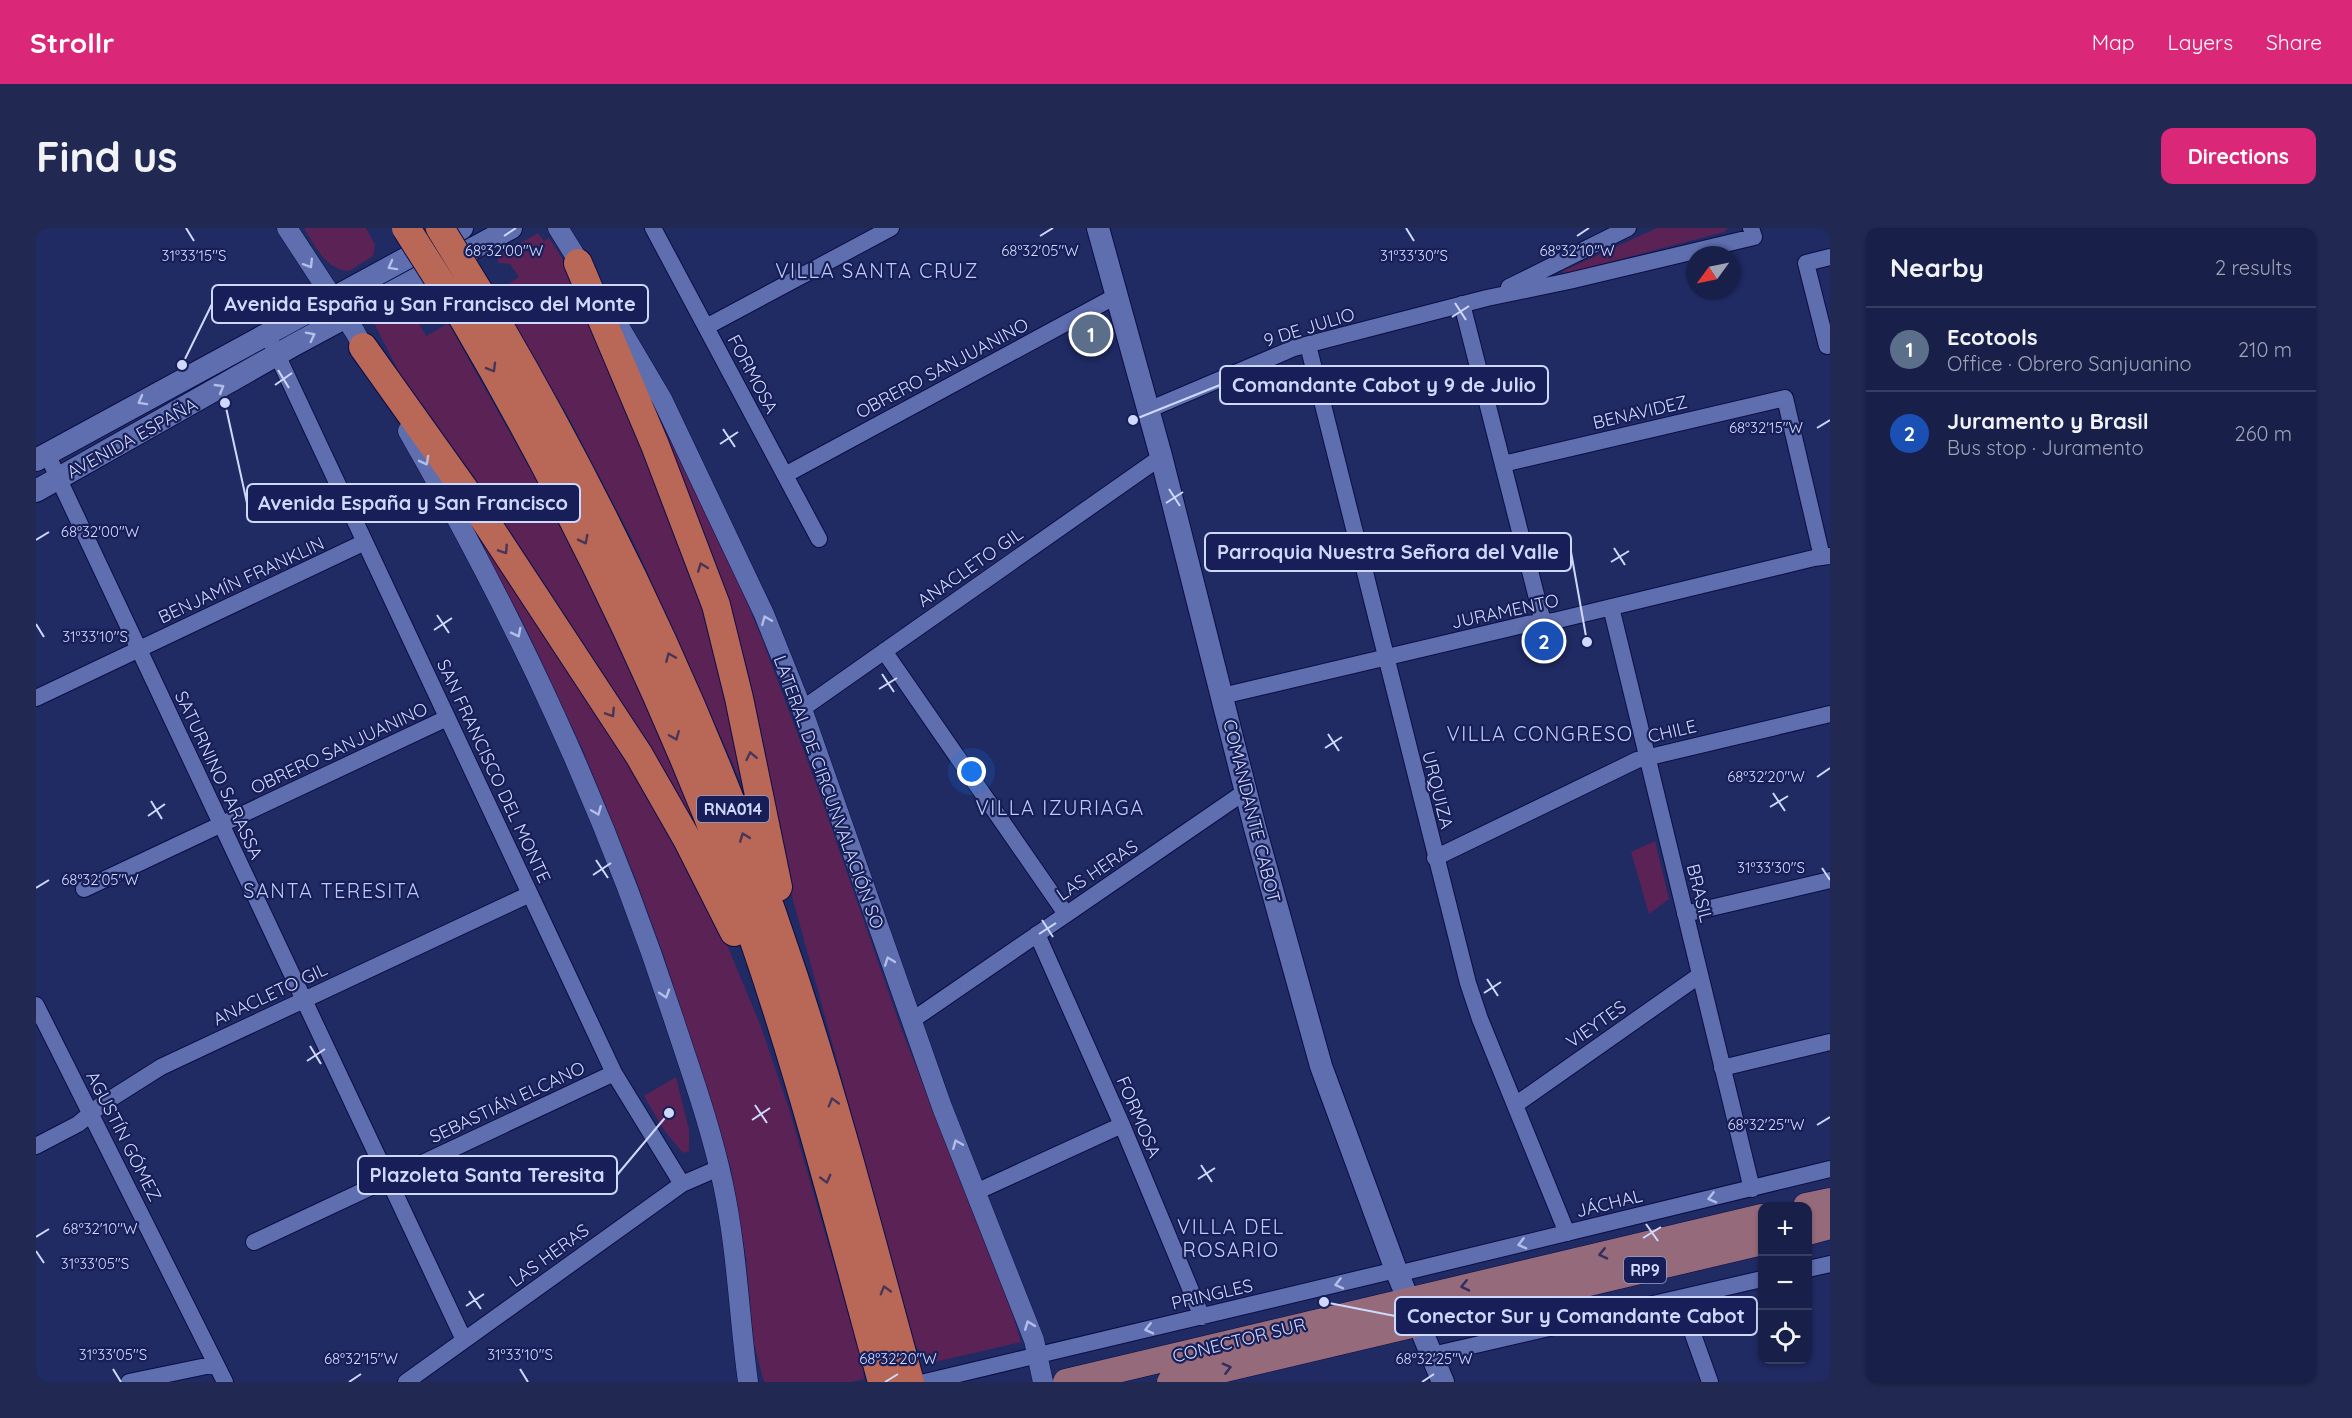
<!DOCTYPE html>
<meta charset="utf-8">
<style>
:root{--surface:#18204a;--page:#212851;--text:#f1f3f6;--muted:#9fa3b5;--line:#363e62;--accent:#db2777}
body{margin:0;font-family:Quicksand,sans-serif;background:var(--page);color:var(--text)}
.controls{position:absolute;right:18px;bottom:18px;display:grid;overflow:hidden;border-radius:12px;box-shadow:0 2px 4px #0004}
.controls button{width:54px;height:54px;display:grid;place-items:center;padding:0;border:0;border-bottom:2px solid var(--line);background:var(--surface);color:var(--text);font:30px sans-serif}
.compass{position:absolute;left:1650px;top:18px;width:54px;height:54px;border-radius:50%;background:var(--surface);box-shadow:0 2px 4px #0004;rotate:237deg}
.you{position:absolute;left:936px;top:544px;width:21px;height:21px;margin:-15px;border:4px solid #fff;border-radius:50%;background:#1a73e8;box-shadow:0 0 0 9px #1a73e833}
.badge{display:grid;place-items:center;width:39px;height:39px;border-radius:50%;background:var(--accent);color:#fff;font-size:20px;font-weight:700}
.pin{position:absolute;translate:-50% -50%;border:3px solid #fff;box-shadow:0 2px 6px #0006}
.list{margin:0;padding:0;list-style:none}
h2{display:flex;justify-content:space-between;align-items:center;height:78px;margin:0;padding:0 24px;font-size:26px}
h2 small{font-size:20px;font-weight:400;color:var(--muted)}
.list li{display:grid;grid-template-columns:39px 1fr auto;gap:18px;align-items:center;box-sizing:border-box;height:84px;padding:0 24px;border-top:2px solid var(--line)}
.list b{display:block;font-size:22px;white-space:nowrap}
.list p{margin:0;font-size:20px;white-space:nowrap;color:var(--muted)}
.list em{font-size:20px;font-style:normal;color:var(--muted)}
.icon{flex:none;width:33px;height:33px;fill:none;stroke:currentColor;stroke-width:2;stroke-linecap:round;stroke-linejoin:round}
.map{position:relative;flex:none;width:1794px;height:1154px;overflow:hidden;border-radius:12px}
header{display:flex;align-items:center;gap:36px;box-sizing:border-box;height:84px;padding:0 30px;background:var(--accent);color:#fff}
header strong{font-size:28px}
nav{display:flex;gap:33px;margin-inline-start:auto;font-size:21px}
.intro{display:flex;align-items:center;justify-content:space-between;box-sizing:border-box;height:144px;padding:0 36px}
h1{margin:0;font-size:42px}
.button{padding:15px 27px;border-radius:12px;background:var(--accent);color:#fff;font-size:21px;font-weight:700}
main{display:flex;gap:36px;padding:0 36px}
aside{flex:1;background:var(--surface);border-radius:12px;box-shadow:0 2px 4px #0004}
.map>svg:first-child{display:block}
.green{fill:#5b2355}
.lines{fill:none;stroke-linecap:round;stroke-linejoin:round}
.minor-casing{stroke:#0c0e46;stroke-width:18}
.tertiary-casing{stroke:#0c0e46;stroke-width:21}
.secondary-casing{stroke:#0c0e46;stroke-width:24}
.primary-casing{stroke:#0c0e46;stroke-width:27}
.motorway-casing{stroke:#0c0e46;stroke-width:30}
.minor{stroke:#5e6eae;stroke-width:16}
.tertiary{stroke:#5e6eae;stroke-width:20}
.secondary{stroke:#5e6eae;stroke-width:22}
.primary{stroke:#956a7a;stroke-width:26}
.motorway{stroke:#b96757;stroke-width:28}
.motorway-bridge-casing{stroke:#0c0e46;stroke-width:30;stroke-linecap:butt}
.motorway-bridge{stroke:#b96757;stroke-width:28}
.oneway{stroke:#b3bee9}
.oneway2{stroke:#483558}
.oneway3{stroke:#312e5f}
.ticks{fill:none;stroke:#cfd9fd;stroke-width:2}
.labels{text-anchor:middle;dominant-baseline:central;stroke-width:4.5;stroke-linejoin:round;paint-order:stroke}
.shield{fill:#181f58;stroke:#98a1cc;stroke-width:1.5}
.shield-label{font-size:16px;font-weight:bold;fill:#cfd9fd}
.street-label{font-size:18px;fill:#cfd9fd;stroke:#181f58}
.neighbourhood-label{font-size:20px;letter-spacing:1.5px;fill:#becbf6;stroke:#181f58}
.ticks-label{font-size:15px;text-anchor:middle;fill:#cfd9fd;stroke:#181f58;stroke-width:4.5;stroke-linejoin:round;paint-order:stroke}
.leader{fill:none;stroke:#cfd9fd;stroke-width:2}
.callout-dot{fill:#cfd9fd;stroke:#181f58;stroke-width:2}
.callout{fill:#181f58;stroke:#cfd9fd;stroke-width:2}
.callout-label{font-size:20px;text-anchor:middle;font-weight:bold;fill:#cfd9fd}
</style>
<header>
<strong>Strollr</strong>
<nav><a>Map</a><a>Layers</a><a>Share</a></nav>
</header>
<div class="intro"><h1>Find us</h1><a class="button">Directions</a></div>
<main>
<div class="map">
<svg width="1794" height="1154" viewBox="0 0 1794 1154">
<rect width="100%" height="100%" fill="#202a63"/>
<!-- green -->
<path class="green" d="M268,0H330L339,17L337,28L313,43C290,42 279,18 268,0Z
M1621,0H1692L1688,4L1528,46L1527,43Z
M502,5L508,13L513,10L528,33L669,366L709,563L599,317L532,188L461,69V63L483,49L474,36L462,35V28Z
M375,76L384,81L382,94L390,108L411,96L414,98L512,273L592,435L669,618L372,162L338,95Z
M616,174L701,351L726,411L783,564L865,800L976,1085L985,1114L890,1136L878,1114L753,657Z
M444,308L593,527L679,688L724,796L753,881L825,1129L828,1151L814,1154H729L727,1151L718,1115L710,1030L695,940L628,728L599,649L547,522L491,402L450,324Z
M1619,613L1633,671L1613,686L1595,624Z
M640,849L653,902V923L647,925L628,902L608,868Z"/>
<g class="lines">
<defs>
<path id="minor" d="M617,0L783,311
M1794,29L1770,35L1791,118L1794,117
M1473,59L1592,0
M1426,76L1507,394
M670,99L855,0
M236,116L578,845L646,956
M1272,117L1432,755L1444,791L1531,1005
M1112,182L1258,120L1451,70L1533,53L1718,9L1715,0
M11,226L428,1112
M1467,236L1749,170L1786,329
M749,247L1080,68
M1575,379L1716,961
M848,423L1030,686
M1186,468L1491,396L1518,393L1778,330L1794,328
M0,470L329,314
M766,481L1125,229
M1399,630L1601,532L1794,486
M48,661L411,490
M1649,686L1794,652
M1001,706L1086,897L1166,1089
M0,777L189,1154
M875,793L1210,563
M1686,840L1794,814
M1479,877L1664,747
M0,918L42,896L65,877L125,839L494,666
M940,964L1086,897
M218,1014L578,845
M1772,1041L1794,1036
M1361,1046L1794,941
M1644,1070L1674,1154
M1396,1127L1726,1051
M93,1154L180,1136
M370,1154L646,956L683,940
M889,1154L1360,1042"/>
<path id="tertiary" d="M251,0L319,104L333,130
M522,0L550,45
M574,83L626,171L728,386L766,481L906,879L998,1112L1007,1154
M372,203C481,393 569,581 637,789C655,844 675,899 687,956C701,1021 703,1088 712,1154"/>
<path id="secondary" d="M1062,0L1125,228L1219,600L1285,838L1360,1042L1407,1154
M0,232L426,0
M0,263L258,117L475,0"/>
<path id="primary" d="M1770,978L1794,973
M1772,1004L1794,998
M1030,1154L1726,989
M1134,1154L1726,1014"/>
<path id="motorway" d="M542,35L619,217L680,377L703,470L742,659
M450,75C576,289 681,514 758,749C802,883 837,1019 874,1154
M427,90C530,266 619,449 692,640C755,807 799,982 846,1154
M327,119L431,265L603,527L651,611L698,704"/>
</defs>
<!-- minor casing -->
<use href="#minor" class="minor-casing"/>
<!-- tertiary casing -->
<use href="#tertiary" class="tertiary-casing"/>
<!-- secondary casing -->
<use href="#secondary" class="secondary-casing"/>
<!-- primary casing -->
<use href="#primary" class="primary-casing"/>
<!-- motorway casing -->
<use href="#motorway" class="motorway-casing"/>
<!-- minor -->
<use href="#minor" class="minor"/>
<!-- tertiary -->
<use href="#tertiary" class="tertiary"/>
<!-- secondary -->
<use href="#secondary" class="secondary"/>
<!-- primary -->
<use href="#primary" class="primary"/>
<!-- motorway -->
<use href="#motorway" class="motorway"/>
<defs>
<path id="motorway-bridge" d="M370,0L427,90
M404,0L450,75"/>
</defs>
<!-- motorway-bridge casing -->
<use href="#motorway-bridge" class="motorway-bridge-casing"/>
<!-- motorway-bridge -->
<use href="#motorway-bridge" class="motorway-bridge"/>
</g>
<!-- one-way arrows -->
<defs><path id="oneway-chevron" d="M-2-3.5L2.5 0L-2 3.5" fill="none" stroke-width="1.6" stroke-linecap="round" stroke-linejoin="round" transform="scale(1.5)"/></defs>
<g class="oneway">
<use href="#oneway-chevron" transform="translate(273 36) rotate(58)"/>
<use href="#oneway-chevron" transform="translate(356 38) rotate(151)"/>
<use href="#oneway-chevron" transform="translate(275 108) rotate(-27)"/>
<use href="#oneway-chevron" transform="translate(184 160) rotate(-30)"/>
<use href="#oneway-chevron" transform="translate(106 173) rotate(151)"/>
<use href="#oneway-chevron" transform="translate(389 233) rotate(62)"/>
<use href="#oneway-chevron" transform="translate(730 392) rotate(-112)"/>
<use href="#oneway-chevron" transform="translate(481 405) rotate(63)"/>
<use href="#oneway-chevron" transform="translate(561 583) rotate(68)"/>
<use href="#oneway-chevron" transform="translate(853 733) rotate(-110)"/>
<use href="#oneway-chevron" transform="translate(629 766) rotate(72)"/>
<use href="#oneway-chevron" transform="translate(921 916) rotate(-112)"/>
<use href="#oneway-chevron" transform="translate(1676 970) rotate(166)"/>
<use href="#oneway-chevron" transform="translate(1486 1016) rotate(166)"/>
<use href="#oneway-chevron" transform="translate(1303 1056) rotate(166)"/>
<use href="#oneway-chevron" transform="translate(993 1097) rotate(-111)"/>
<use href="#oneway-chevron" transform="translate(1113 1101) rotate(167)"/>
</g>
<g class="oneway2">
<use href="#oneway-chevron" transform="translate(456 140) rotate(60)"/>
<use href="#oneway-chevron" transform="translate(548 312) rotate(63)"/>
<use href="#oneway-chevron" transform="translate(468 322) rotate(57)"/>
<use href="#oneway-chevron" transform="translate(666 339) rotate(-110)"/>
<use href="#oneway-chevron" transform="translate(634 429) rotate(-113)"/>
<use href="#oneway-chevron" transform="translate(575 485) rotate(57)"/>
<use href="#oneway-chevron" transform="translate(639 508) rotate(68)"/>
<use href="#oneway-chevron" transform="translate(715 528) rotate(-102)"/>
<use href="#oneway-chevron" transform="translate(708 609) rotate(-111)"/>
<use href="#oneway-chevron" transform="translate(797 874) rotate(-106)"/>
<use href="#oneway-chevron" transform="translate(790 951) rotate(75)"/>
<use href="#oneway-chevron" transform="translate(849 1062) rotate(-106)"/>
</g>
<g class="oneway3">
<use href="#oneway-chevron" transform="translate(1567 1026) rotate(167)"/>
<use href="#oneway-chevron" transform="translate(1429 1058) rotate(167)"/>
<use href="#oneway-chevron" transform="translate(1191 1140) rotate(-14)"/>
</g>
<!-- ticks -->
<path class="ticks" d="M150,0L158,13M1370,0L1378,13M468,8L480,0M1004,8L1017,0M1541,8L1553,0M1419,75L1430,92M1416,89L1433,78M242,142L253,160M239,157L256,145M1781,200L1794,192M687,201L699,219M684,216L702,204M1133,261L1144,278M1130,275L1147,264M0,312L13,304M1578,320L1589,337M1575,334L1593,323M401,387L413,405M0,396L8,409M398,402L416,390M846,446L858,464M843,461L861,450M1292,506L1303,523M1289,520L1306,509M1781,549L1794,540M1737,565L1749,583M115,573L126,591M1734,579L1752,568M112,588L129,576M560,632L572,650M1786,640L1794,652M557,647L575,635M0,660L13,652M1006,692L1017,709M1003,706L1020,695M1451,751L1462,768M1448,765L1465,754M274,818L285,836M271,833L289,821M719,877L731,895M716,892L734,880M1781,897L1794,889M1165,937L1176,954M1162,951L1179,940M1610,996L1622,1013M0,1009L13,1001M1607,1010L1625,999M0,1023L8,1035M433,1063L445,1081M430,1078L448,1066M77,1141L85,1154M484,1141L492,1154M313,1154L325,1146M849,1154L862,1146M1386,1154L1398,1146"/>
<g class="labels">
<!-- shield labels -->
<g class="shield">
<rect x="661" y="568" width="72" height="26" rx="4.5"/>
<rect x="1588" y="1029" width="42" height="26" rx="4.5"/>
</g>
<g class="shield-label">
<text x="697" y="581">RNA014</text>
<text x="1609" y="1042">RP9</text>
</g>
<!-- street labels -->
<g class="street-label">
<text transform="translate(1273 99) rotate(-17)">9 DE JULIO</text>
<text transform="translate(906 140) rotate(-28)">OBRERO SANJUANINO</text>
<text transform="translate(717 146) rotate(62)">FORMOSA</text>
<text transform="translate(1604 184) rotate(-13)">BENAVIDEZ</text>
<text transform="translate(96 210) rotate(-29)">AVENIDA ESPAÑA</text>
<text transform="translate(934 339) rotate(-35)">ANACLETO GIL</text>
<text transform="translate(205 352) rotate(-25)">BENJAMÍN FRANKLIN</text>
<text transform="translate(1469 383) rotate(-12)">JURAMENTO</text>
<text transform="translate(1636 503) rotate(-13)">CHILE</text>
<text transform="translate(303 520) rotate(-25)">OBRERO SANJUANINO</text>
<text transform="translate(458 543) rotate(65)">SAN FRANCISCO DEL MONTE</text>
<text transform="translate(183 547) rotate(65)">SATURNINO SARASSA</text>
<text transform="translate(1402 562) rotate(76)">URQUIZA</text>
<text transform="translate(793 564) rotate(70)">LATERAL DE CIRCUNVALACIÓN SO</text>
<text transform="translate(1216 583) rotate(76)">COMANDANTE CABOT</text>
<text transform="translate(1061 642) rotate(-34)">LAS HERAS</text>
<text transform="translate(1664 665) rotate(76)">BRASIL</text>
<text transform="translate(234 766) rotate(-25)">ANACLETO GIL</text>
<text transform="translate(1560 796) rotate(-35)">VIEYTES</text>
<text transform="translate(471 874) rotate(-25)">SEBASTIÁN ELCANO</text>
<text transform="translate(1103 889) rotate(67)">FORMOSA</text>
<text transform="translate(88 908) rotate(63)">AGUSTÍN GÓMEZ</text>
<text transform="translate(1573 975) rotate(-14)">JÁCHAL</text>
<text transform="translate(513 1027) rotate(-36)">LAS HERAS</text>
<text transform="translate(1176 1066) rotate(-13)">PRINGLES</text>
<text transform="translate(1203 1112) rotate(-14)">CONECTOR SUR</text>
</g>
<!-- neighbourhood labels -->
<g class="neighbourhood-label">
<text x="841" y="42">VILLA SANTA CRUZ</text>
<text x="1504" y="505">VILLA CONGRESO</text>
<text x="1024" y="579">VILLA IZURIAGA</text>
<text x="296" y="662">SANTA TERESITA</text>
<text x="1195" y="998">VILLA DEL<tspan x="1195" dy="23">ROSARIO</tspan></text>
</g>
</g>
<g class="ticks-label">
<text x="468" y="28">68°32'00"W</text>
<text x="1004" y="28">68°32'05"W</text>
<text x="1541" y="28">68°32'10"W</text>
<text x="158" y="33">31°33'15"S</text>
<text x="1378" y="33">31°33'30"S</text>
<text x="1730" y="205">68°32'15"W</text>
<text x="64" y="309">68°32'00"W</text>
<text x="59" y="414">31°33'10"S</text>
<text x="1730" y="554">68°32'20"W</text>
<text x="1735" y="645">31°33'30"S</text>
<text x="64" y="657">68°32'05"W</text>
<text x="1730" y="902">68°32'25"W</text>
<text x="64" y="1006">68°32'10"W</text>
<text x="59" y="1041">31°33'05"S</text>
<text x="77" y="1132">31°33'05"S</text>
<text x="484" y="1132">31°33'10"S</text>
<text x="325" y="1136">68°32'15"W</text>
<text x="862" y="1136">68°32'20"W</text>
<text x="1398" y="1136">68°32'25"W</text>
</g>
<!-- callouts -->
<path class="leader" d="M146 137L176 76M1097 192L1184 157M189 175L211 275M1551 414L1535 324M633 885L581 947M1288 1074L1359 1088"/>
<g class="callout-dot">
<circle cx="146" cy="137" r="6"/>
<circle cx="1097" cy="192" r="6"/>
<circle cx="189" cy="175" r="6"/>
<circle cx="1551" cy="414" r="6"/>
<circle cx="633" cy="885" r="6"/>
<circle cx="1288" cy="1074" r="6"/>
</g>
<g class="callout">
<rect x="176" y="57" width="436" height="38" rx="6"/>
<rect x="1184" y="138" width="328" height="38" rx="6"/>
<rect x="211" y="256" width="333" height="38" rx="6"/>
<rect x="1169" y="305" width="366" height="38" rx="6"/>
<rect x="322" y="928" width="259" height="38" rx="6"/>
<rect x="1359" y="1069" width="362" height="38" rx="6"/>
</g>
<g class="callout-label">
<text x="394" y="83">Avenida España y San Francisco del Monte</text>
<text x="1348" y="164">Comandante Cabot y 9 de Julio</text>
<text x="377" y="282">Avenida España y San Francisco</text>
<text x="1352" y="331">Parroquia Nuestra Señora del Valle</text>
<text x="451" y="954">Plazoleta Santa Teresita</text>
<text x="1540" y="1095">Conector Sur y Comandante Cabot</text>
</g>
</svg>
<div class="controls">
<button>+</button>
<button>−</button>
<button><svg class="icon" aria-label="locate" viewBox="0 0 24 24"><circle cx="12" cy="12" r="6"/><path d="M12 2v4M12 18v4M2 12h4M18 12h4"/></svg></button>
</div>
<svg class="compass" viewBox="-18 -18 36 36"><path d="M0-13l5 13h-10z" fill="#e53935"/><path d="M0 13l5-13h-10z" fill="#9fa3b5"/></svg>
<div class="you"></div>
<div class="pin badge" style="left:1055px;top:106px;background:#5c6f8a">1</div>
<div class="pin badge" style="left:1508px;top:413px;background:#1a4fb4">2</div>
</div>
<aside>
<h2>Nearby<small>2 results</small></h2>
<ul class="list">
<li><span class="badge" style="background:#5c6f8a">1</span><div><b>Ecotools</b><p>Office · Obrero Sanjuanino</p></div><em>210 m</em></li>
<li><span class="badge" style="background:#1a4fb4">2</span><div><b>Juramento y Brasil</b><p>Bus stop · Juramento</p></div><em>260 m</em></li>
</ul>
</aside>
</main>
